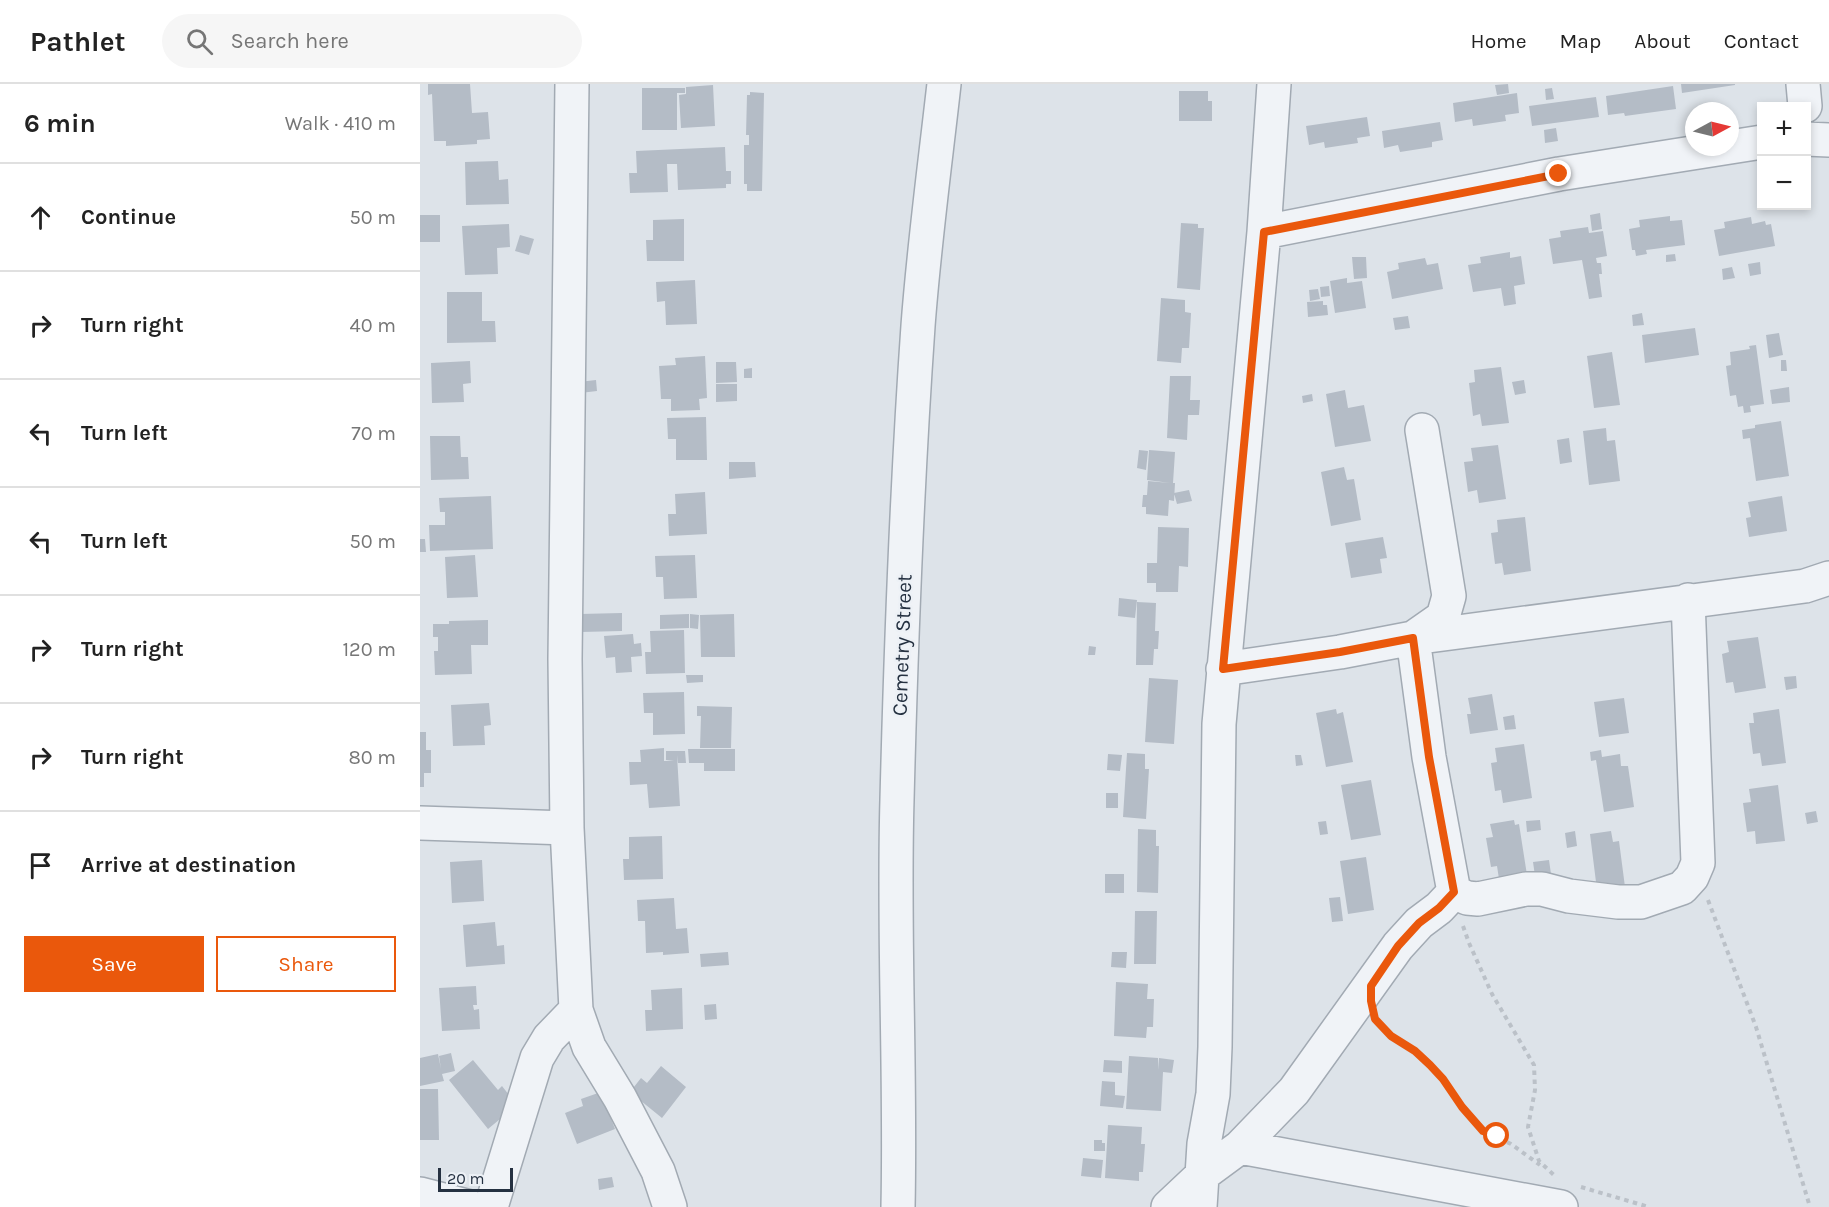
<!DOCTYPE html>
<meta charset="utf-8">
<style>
:root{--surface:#fff;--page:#f6f6f6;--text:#222;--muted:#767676;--line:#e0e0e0;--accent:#ea580c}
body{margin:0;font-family:Karla,sans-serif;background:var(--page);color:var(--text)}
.controls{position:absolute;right:18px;top:18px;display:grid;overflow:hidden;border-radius:0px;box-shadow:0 3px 9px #0003}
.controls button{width:54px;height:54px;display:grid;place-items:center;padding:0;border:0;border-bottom:2px solid var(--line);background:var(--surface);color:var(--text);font:30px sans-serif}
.compass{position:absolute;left:1265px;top:18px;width:54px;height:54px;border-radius:50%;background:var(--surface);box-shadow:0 3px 9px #0003;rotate:83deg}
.scale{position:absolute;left:18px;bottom:15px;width:75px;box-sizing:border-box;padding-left:6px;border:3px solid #253141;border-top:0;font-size:16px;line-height:21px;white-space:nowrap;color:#253141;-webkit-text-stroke:4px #edf1f6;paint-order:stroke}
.stop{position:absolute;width:18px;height:18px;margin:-14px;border:4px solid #ea580c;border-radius:50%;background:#fff}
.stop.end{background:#ea580c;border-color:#fff;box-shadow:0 2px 6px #0008}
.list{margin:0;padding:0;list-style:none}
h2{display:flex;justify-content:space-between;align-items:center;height:78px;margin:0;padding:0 24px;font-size:26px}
h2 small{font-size:20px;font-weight:400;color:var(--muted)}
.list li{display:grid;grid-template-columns:39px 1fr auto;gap:18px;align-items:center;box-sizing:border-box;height:108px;padding:0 24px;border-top:2px solid var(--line)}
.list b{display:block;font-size:22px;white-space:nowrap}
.list em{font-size:20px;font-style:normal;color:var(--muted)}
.actions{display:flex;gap:12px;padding:18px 24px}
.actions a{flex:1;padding:14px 0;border:2px solid var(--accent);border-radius:0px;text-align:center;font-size:21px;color:var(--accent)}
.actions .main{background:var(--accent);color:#fff}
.icon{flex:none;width:33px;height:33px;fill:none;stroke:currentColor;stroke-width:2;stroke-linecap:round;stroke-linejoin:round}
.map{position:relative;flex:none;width:1409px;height:1123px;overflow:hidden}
header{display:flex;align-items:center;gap:36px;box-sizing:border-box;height:84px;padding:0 30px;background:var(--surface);border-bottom:2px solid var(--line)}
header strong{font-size:28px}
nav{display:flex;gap:33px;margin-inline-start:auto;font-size:21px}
.search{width:420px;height:54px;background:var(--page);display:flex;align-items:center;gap:15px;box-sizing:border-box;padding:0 21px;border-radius:33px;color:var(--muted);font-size:22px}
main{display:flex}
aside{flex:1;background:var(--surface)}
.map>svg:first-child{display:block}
.building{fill:#b4bcc6}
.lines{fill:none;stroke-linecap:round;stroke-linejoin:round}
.minor-casing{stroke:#a2aab3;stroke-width:36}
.path{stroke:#bbc1c8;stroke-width:4;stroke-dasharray:4.5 4.5;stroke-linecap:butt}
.minor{stroke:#f0f3f7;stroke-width:33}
.route{stroke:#ea580c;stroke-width:8}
.labels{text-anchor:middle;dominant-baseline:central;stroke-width:5;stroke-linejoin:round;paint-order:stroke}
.street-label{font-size:21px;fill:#253141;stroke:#edf1f6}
</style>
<header>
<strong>Pathlet</strong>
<div class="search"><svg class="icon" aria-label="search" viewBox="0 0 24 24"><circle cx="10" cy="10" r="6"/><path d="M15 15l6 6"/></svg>Search here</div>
<nav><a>Home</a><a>Map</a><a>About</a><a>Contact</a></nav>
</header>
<main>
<aside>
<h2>6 min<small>Walk · 410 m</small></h2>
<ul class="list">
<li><svg class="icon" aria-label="ahead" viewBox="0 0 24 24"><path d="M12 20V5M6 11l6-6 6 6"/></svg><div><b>Continue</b></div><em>50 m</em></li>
<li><svg class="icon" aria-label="right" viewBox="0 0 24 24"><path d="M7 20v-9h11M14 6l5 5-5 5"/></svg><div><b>Turn right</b></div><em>40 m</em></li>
<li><svg class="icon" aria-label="left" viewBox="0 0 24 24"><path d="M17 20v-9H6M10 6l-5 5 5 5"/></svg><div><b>Turn left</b></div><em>70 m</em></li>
<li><svg class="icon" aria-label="left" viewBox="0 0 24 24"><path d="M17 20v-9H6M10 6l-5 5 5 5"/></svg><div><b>Turn left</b></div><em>50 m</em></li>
<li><svg class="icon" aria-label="right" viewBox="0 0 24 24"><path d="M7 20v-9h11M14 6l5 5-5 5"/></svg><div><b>Turn right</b></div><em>120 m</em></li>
<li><svg class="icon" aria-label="right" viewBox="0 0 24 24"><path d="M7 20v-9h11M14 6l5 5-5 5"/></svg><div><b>Turn right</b></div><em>80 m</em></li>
<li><svg class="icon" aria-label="arrive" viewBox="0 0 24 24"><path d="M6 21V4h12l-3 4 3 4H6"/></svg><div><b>Arrive at destination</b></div></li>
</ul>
<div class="actions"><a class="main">Save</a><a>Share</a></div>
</aside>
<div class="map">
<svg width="1409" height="1123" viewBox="0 0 1409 1123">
<rect width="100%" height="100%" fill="#dde3e9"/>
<!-- building -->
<path class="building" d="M8,0H50L52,29L68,28L70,55L57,56V60L26,62V57H14L12,10L8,11Z
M1088,0L1089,9L1077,11L1075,1Z
M1261,0H1315V1L1262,9Z
M293,1L295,42L261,44L259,11L266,10V3Z
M1253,2L1256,25L1205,32L1204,29L1188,31L1186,12Z
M222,4H265V9H257V46H222Z
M1132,4L1134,15L1126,16L1125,5Z
M759,7H788V17H792V37H759Z
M330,8L344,9L342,107H327V100H324V61H329V51H326L327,11H330Z
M1097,9L1099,29L1085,31L1086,37L1053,42L1052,35L1035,38L1033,19Z
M1176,13L1179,33L1112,42L1109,22Z
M947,33L950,52L937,54L938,59L905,64L904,58L889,61L886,42Z
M1020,38L1023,56L1012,58V63L980,68L978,61L964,64L962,47Z
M1136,44L1138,57L1125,59L1124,46Z
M305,63L306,87H311V100H306V104L258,106L257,80H247L248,108L210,109L209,89H217L216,67Z
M78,77L79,96L88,95L89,120L46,121L45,78Z
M1180,129L1182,145L1172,147L1170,131Z
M0,131H20V158H0Z
M1250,132V137L1262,136L1265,161L1226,166L1227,170L1216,172L1215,166H1212L1209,145L1220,143L1219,136Z
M1331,133L1332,140L1345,137L1346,141L1351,140L1355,162L1299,172L1294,146L1305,144L1304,138Z
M264,135V177H227L226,156H233V136Z
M761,139L778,140V144H784L780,206L757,204Z
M89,140L90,163L77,164L78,190L45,191L42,142Z
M1168,143L1169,149L1183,147L1187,172L1176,174L1177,179H1181L1182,190H1179L1182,213L1169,215L1162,176L1133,180L1129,155L1141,153L1140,147Z
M100,151L114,155L109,171L95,167Z
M1090,168V174L1101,172L1105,200L1094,202L1096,220L1084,222L1081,204L1053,208L1048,181L1061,179L1060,173Z
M1255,170L1256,177L1246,178V171Z
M932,173H946L947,194L934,195Z
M1005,174L1007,181L1018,179L1023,205L972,215L967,188L979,185L978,179Z
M1340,178L1341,190L1330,192L1328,180Z
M1312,183L1315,194L1303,196L1302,185Z
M927,194V199L942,197L946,224L915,229L910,197Z
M275,196L277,240L246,241L245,217L237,218L236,198Z
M909,202L910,212L901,213L900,203Z
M898,205L900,215L890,217L889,206Z
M27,208H62V237H75L76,258L27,259Z
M741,214L765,216V228L771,229L769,264H762L761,279L737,277Z
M903,217V221H907L908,231L888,233L887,218Z
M1222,229L1224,241L1213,242L1212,231Z
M988,232L990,244L975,246L973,234Z
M1275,244L1279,271L1225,279L1222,251Z
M1359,249L1363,271L1349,274L1346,251Z
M1336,261L1344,320L1330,322L1331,328L1324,329L1323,322L1318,323L1316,311L1310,312L1306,282L1311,281L1310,268L1330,265L1329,262Z
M1192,268L1200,321L1174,324L1167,272Z
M285,272L287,314L279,315L280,326L251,327V315H241L239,282L256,281L255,274Z
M1361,276H1366L1367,287H1361Z
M50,277L51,299L43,300L44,318L12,319L11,279Z
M296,278H316L317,298L296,299Z
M1081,283L1089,339L1062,342L1060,330L1053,332L1049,299L1055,298L1054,286Z
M332,284V294H324V285Z
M750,292H771L770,316H780L779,331H768L767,356L747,354Z
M176,296L177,307L160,309L159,298Z
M1104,296L1106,309L1095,311L1092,298Z
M296,300H317V317L296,318Z
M1369,303L1370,318L1352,320L1350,306Z
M925,306L928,324L944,321L951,357L915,363L906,310Z
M892,310L893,317L883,319L882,312Z
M286,333L287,376H256V355H248L247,334Z
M1361,337L1369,392L1336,397L1330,354L1323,355L1322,346L1335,344V341Z
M1186,344L1187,357L1195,356L1200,397L1169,401L1163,347Z
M10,352H40L41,373H48L49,395L11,396Z
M1149,354L1152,378L1140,380L1137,356Z
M1078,361L1086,415L1059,419L1057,406L1048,408L1044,378L1053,377L1051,364Z
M719,366L728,367L726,386L717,384Z
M729,366L755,368L753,399H755L754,417L749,416L748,432L726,430V423H722L723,411H727L728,397L750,399L727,396Z
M309,378H335L336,393L309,395Z
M924,383L927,396L934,395L941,436L911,442L901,388Z
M769,406L772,417L757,420L754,409Z
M285,408L287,450L249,452L248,430H256L255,410Z
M71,412L73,465L10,467L9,441H25V428H20L19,414Z
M1362,412L1367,447L1329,453L1326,434L1331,433L1328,418Z
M1105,433L1111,487L1084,491L1082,479L1075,480L1071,449L1078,448L1077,436Z
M738,443L769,444L768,483L759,482L758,508H736V499H727V479H737Z
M963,453L967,474L960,475L962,489L931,494L925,459Z
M0,455H5L6,468H0Z
M55,471L58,513L27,514L25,473Z
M275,471L277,514L244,515L243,493H236L235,472Z
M699,514L717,516L715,534L698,532Z
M717,518L736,519L735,547H739L738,565H734L733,581H716Z
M202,529V547L161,548L160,530Z
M269,530V544L240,545V531Z
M270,530L279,531L278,545L270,544Z
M314,530L315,573H281L280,531Z
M68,536V561H51L52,590L15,591L14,567H18V553H13V540H29V537Z
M264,546L265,589L226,590L225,568H231L230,547Z
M213,550L214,560L221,559L222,572L211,573L212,588L196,589L195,573L186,574L184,552Z
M1338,553L1346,604L1315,609L1313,598L1306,599L1302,570L1309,568L1307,557Z
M669,562L676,563L675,571H668Z
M266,591H283V598L267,599Z
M1376,592L1377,604L1366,606L1364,593Z
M729,594L758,596L754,660L725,658Z
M264,608L265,650L233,651V629H224L223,609Z
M1072,610L1078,646L1050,650L1047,630H1051L1048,614Z
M1204,614L1209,649L1179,653L1174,618Z
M69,619L71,641L64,642L65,661L33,662L31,621Z
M277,622L312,623L311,664H280L281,632H277Z
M916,625L917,630L923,628L933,678L906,683L896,629Z
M1359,625L1366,679L1342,682L1340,669L1333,670L1329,639H1334L1333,629Z
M1094,631L1096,645L1085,646L1083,633Z
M0,648H6V666H11V689H4V703H0Z
M1104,660L1112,714L1083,719L1081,706L1075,707L1071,679L1077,678L1075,664Z
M244,664V677H254L246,676V667H265L266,679H258L257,671L260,722L229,724L227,700L210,701L209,678H221L220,666Z
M268,665H315V687H284V679H269Z
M1181,666L1182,673L1200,670L1201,682H1208L1214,723L1184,728L1176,676L1171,677L1170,668Z
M707,669L725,670V685H729L726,735L703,733Z
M688,670L702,671L700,687L687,686Z
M875,671H881L883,681L876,682Z
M951,696L961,751L931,756L921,701Z
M1358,701L1365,757L1336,760L1335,747L1327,748L1323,719L1331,718L1329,705Z
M686,709H698V724H686Z
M1396,727L1398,738L1387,740L1385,729Z
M1094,736L1095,741L1099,740L1107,791L1079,795L1077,782L1071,783L1066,754L1073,753L1070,740Z
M1120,736L1121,746L1107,748L1106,737Z
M906,737L908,750L900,751L898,738Z
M718,745L736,746V762H739L738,809L717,808Z
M1155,747L1157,762L1147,764L1145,749Z
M1191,747L1193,758L1199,757L1205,803L1177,806L1170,750Z
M242,752L243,795L204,796L203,775H209V753Z
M946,773L954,826L928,830L920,777Z
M62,776L64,817L32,819L30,778Z
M1129,776L1131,790L1115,792L1113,778Z
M685,790H704V809H685Z
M920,813L923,837L912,838L909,814Z
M254,814L256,845L267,844L269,869L243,871V868L226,869L225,837H218L217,816Z
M715,827H737L736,880H714Z
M75,838L77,862L84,861L85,880L46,883L43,841Z
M308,868L309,881L281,883L280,870Z
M692,868H707L706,884L691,883Z
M696,898L728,900L727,915H734L733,943H727L726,954L694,952Z
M56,902L57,921H53L54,926L59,925L60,945L22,947L19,904Z
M262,904L263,945L226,947L225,926H232L231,906Z
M296,920L297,935L285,936L284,921Z
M31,969L35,987L22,990L24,997L0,1002V974L18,970L21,985L19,972Z
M709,972L738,974V986L739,974L754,976L752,989L743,988L741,1027L706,1025Z
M53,976L78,1006L82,1002L97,1021L68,1045L29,996Z
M684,976L702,977V989L683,988Z
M241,982L266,1003L242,1034L210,1008L221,994L227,999Z
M682,997L695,998V1011L705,1012L703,1024L680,1022Z
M0,1005H18L19,1056H0Z
M181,1008L195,1045L157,1060L145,1029L163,1022L161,1015Z
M688,1041L722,1043L721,1060H725L723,1088H719V1097L685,1094Z
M674,1056H682V1059H685V1067H674Z
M663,1074L683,1076L681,1094L661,1092Z
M192,1093L194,1103L179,1106L178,1095Z"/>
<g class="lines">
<defs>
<path id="minor" d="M152,0L145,575L147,744L156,926L169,963L200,1014L238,1087L250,1123
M1383,0L1385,22
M1386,55L1409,56
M844,148L1139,90L1342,58
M803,585L920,568L993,554L1385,502L1409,494
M0,739L147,744
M1034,808L1047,814L1058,815L1106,805H1122L1149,812L1198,818H1221L1262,804L1272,793L1278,779L1268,516
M820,1063L1141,1123
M0,1110L50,1123
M71,1123L117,974L129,954L156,926
M478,1123C481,987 473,852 477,716C481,558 487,400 498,242C504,161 515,80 524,0
M748,1123L782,1091L820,1063L874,1007L978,862L999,839L1019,824L1034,808L1009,673L993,554L1023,533L1029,512L1002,346
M780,1123L784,1060L793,1010L795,963L799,640L844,148L854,0"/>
</defs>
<!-- minor casing -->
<use href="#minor" class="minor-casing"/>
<!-- path -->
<path class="path" d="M1288,816L1336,943L1390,1123
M1043,842L1049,859L1072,910L1114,981L1115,1006L1108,1043L1119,1077L1135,1092
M957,938L971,952L995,967L1010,981L1023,995L1042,1023L1063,1047L1091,1060L1120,1081
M1161,1103L1229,1123"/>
<!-- minor -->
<use href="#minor" class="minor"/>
</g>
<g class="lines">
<!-- route -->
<path class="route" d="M1077,1052L1063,1047L1042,1023L1023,995L1010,981L995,967L971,952L955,935L951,917V902L978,862L999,839L1019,824L1034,808L1009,673L993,554L920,568L803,585L844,148L1139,90"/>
</g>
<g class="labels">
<!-- street labels -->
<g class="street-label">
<text transform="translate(482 561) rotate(-88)">Cemetry Street</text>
</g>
</g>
</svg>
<div class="controls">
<button>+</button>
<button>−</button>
</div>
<svg class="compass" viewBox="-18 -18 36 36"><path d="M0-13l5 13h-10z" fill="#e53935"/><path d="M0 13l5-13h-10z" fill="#767676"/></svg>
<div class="scale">20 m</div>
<div class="stop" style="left:1077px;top:1052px"></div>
<div class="stop end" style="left:1139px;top:90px"></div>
</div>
</main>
